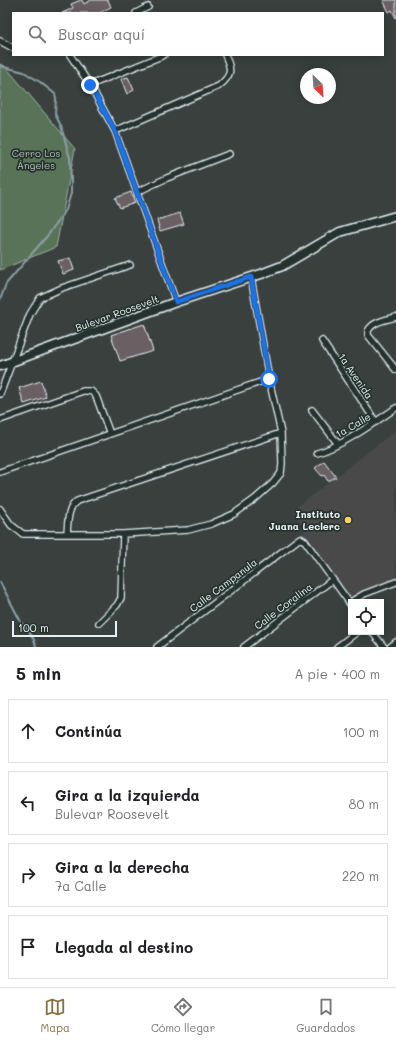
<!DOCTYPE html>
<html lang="es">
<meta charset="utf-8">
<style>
:root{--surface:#fff;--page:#f2f2f2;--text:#202124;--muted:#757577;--line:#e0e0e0;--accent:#847042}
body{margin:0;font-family:Mali,sans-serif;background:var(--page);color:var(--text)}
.controls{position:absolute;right:12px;bottom:12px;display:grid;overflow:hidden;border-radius:0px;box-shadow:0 2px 10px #0003}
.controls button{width:36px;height:36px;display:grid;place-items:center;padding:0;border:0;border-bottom:1px solid var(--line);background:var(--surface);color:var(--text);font:20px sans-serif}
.compass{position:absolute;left:300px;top:68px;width:36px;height:36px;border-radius:50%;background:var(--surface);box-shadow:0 2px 10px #0003;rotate:155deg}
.scale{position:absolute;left:12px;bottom:10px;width:105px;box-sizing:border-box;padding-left:4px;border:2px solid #e8f1f8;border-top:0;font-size:11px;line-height:14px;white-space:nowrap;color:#e8f1f8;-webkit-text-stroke:3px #26332d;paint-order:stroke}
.stop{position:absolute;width:12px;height:12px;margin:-9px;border:3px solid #1a73e8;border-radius:50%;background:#fff}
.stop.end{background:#1a73e8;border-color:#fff;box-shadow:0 1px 4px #0008}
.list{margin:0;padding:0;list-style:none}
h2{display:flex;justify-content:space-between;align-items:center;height:52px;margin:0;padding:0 16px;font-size:17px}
h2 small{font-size:13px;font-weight:400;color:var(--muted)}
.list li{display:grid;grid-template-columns:26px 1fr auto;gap:12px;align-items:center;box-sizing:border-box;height:64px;margin:0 8px 8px;padding:0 8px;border:1px solid var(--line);border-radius:0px}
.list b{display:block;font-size:15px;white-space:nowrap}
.list p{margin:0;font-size:13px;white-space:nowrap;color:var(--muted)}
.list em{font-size:13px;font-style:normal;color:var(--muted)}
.icon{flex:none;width:22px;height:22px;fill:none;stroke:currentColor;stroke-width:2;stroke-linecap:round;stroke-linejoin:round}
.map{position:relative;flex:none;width:396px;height:647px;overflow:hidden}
.search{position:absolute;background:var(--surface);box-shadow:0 2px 10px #0003;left:12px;right:12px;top:12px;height:44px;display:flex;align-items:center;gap:10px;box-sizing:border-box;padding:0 14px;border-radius:0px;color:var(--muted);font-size:15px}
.sheet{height:340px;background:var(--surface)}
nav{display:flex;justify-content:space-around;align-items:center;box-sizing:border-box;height:56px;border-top:1px solid var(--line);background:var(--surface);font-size:11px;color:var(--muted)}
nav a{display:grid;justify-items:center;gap:2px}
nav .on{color:var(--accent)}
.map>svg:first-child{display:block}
.built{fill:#484948}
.green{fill:#597359;stroke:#a0b2a8}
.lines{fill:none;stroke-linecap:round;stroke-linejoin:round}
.stream{stroke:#8aa0a8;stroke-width:2}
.building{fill:#6a5e62;stroke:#e8f1f8}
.minor-casing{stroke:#e8f1f8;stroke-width:8}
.secondary-casing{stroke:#e8f1f8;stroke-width:11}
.minor{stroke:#26332d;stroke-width:5.5}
.secondary{stroke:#26332d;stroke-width:8}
.route{stroke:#1a73e8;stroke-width:5}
.poi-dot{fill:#ffd166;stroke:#26332d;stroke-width:1.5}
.labels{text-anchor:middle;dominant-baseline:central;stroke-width:3.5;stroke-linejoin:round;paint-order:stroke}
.park-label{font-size:10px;fill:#afbfb8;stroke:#26332d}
.street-label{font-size:10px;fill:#e8f1f8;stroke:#26332d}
.poi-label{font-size:10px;font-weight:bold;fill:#e8f1f8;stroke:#26332d;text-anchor:end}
</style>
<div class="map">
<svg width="396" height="647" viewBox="0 0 396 647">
<rect width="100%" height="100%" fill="#3a403d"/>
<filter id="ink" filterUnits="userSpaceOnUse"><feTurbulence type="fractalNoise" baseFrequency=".025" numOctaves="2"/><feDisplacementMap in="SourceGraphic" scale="8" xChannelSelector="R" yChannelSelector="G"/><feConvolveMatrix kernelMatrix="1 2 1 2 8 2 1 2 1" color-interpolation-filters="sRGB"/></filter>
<g filter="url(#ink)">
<!-- built -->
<path class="built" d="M396,430V585L349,603L300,538L305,530L293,510Z"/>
<!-- green -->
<path class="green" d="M0,64L5,66L75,149L56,247L0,270Z"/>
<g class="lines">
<!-- stream -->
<path class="stream" d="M0,66L24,72L40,82L55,94L56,98L55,114L61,126L70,158L71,179V193L66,210L47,236L6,284L0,300
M0,582L22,624L28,629L35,642L36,647"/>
</g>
<!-- building -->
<path class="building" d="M81,0H82L84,4L91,0H108L111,7L99,13H62L73,8L71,4Z
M383,0H396V18L392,10L389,12Z
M128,77L134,90L127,94L121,79Z
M131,192L135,203L120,208L115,198Z
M180,213L184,224L160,231L157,220Z
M70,258L74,270L63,274L58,261Z
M144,324L153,351L120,361L111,335Z
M41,381L46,397L24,404L19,388Z
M324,461L336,477L328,481L324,475L322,476L315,468Z"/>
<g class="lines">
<defs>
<path id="minor" d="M136,13L148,7
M0,41L13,48
M70,55L90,85L115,131L176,302
M90,85L164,55
M115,131L219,86C232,75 232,70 225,55
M137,192L167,178L229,154
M396,317C386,320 373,321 368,331V335L396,370
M322,341L376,422
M0,394L30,314L40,298L62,288L130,265
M312,410L338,444
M0,420L83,391H91L96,396L110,434
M317,453C342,446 374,423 396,408
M0,472L269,379
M0,509L11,525L23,534H123L188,530L211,524L234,514L255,499L273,483L281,473L282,464L281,433L269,379L251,277
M67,534C68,523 67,508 77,501L281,433
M349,603L364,594L396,582
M99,623L117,605L121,598L123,534
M372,632L384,647
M157,647L300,538L305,541L351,605
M244,647L332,580
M337,647L357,632
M390,647L396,642"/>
<path id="secondary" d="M0,366L176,302L261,274L282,266L340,232L396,216"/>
</defs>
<!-- minor casing -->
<use href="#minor" class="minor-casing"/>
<!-- secondary casing -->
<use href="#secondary" class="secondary-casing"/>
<!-- minor -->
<use href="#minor" class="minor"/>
<!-- secondary -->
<use href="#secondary" class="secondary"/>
</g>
</g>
<g class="lines" filter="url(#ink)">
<!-- route -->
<path class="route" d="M90,85L115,131L176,302L251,277L269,379"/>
</g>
<!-- markers -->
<circle class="poi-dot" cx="348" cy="520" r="4"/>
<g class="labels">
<!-- park labels -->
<g class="park-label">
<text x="36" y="153">Cerro Los<tspan x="36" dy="12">Ángeles</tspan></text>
</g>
<!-- street labels -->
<g class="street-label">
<text transform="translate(117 313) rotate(-20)">Bulevar Roosevelt</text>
<text transform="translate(356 376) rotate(56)">1a Avenida</text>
<text transform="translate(353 425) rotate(-30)">1a Calle</text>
<text transform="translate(223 585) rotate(-37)">Calle Campanula</text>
<text transform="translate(283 606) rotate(-37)">Calle Coralina</text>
</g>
<!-- poi labels -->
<g class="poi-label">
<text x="340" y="514">Instituto<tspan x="340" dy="12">Juana Leclerc</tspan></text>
</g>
</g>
</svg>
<div class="controls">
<button><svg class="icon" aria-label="locate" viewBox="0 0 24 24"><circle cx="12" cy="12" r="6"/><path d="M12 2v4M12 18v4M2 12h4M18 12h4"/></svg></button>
</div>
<svg class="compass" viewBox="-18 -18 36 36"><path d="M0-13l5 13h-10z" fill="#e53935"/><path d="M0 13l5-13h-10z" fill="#757577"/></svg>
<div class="scale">100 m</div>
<div class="stop" style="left:269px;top:379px"></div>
<div class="stop end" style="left:90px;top:85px"></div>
<div class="search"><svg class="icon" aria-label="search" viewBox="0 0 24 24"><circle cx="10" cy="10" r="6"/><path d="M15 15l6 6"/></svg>Buscar aquí</div>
</div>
<section class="sheet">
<h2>5 min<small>A pie · 400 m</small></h2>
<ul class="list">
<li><svg class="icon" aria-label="ahead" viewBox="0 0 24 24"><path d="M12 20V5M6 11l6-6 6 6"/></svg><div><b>Continúa</b></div><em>100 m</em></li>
<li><svg class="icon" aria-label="left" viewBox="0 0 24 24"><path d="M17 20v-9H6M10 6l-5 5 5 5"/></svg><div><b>Gira a la izquierda</b><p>Bulevar Roosevelt</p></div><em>80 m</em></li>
<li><svg class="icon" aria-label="right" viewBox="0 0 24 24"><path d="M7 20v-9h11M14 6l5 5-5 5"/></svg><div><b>Gira a la derecha</b><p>7a Calle</p></div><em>220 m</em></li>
<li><svg class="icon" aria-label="arrive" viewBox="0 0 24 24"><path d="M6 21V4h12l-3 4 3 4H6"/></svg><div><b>Llegada al destino</b></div></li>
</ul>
</section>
<nav>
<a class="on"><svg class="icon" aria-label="map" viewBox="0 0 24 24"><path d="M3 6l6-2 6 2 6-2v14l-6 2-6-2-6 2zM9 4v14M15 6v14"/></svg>Mapa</a>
<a><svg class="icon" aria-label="directions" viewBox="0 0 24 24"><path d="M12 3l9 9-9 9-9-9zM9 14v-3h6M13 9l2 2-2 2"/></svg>Cómo llegar</a>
<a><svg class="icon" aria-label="saved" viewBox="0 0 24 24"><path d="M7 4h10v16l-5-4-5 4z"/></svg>Guardados</a>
</nav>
